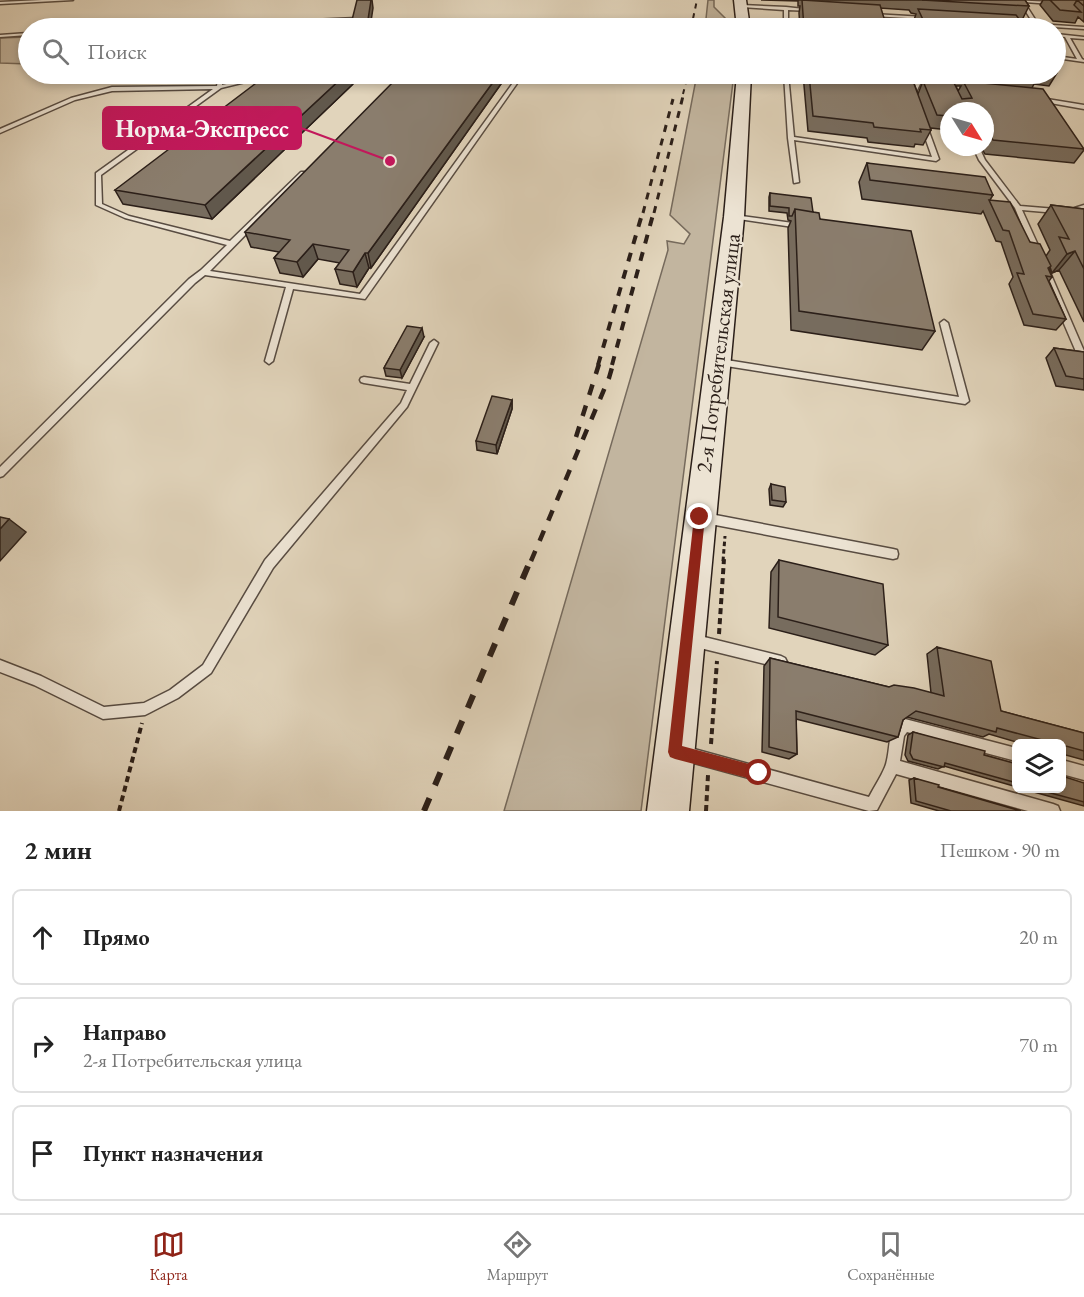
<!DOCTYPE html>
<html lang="ru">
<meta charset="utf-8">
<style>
:root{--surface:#fff;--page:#f2f2f2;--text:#222;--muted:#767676;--line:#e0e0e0;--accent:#8f2418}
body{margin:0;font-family:"EB Garamond",serif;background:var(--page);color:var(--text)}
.controls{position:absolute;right:18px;bottom:18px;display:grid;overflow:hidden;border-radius:9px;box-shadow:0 3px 9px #0003}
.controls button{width:54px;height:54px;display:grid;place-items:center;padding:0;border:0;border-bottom:2px solid var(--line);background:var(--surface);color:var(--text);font:30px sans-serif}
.compass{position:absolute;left:940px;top:102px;width:54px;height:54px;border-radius:50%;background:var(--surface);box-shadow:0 3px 9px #0003;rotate:127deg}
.stop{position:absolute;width:18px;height:18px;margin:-14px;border:4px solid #8f2418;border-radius:50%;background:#fff}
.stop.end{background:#8f2418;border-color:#fff;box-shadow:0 2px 6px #0008}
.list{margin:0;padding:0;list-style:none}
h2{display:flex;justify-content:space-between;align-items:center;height:78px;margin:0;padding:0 24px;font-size:26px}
h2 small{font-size:20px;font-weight:400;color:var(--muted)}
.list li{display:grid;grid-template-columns:39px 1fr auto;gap:18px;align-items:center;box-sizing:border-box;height:96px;margin:0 12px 12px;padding:0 12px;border:2px solid var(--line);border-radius:9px}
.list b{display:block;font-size:22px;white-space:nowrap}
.list p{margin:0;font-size:20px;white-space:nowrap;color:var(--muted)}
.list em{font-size:20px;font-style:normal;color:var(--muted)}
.icon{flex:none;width:33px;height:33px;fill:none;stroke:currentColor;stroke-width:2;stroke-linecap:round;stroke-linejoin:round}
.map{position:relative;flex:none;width:1084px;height:811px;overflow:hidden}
.search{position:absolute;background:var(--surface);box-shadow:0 3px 9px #0003;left:18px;right:18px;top:18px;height:66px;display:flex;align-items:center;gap:15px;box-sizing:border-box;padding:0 21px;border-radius:33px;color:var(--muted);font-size:22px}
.sheet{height:402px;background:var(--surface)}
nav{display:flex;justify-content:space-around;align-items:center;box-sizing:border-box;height:84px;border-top:2px solid var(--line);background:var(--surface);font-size:16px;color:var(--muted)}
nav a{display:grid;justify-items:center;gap:3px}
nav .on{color:var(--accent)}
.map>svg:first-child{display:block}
.green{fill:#c2b59f;stroke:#766a5c;stroke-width:1.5}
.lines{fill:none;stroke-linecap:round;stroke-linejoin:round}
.lane-casing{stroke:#584c42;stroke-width:3}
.secondary-casing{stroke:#2b1f19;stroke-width:3}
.path-far1{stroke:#2b1f19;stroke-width:3;stroke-dasharray:4.5 3;stroke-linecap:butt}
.path{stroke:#2b1f19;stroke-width:4;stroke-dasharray:6 4;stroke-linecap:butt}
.lane{fill:#ece3d3;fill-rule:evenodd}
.secondary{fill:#ece3d3;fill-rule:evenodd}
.rail-far4{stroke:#2b1f19;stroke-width:2;stroke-dasharray:5 5;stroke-linecap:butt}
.rail-far3{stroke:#2b1f19;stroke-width:3;stroke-dasharray:7 7;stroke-linecap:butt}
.rail-far2{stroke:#2b1f19;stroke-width:4;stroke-dasharray:9 9;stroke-linecap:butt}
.rail-far1{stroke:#2b1f19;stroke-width:4.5;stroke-dasharray:11 11;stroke-linecap:butt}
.rail{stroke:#2b1f19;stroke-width:6;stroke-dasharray:14 14;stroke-linecap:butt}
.wall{fill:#776c5e;stroke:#2b1f19;stroke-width:1.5;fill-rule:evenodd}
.shaded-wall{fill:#61584c;stroke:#2b1f19;stroke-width:1.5}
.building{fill:#8a7d6d;stroke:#2b1f19;stroke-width:1.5}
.route{fill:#8f2418}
.labels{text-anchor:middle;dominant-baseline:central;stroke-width:4.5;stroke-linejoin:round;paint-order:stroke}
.street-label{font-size:22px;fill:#2b1f19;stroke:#ece3d3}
.leader{fill:none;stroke:#c2185b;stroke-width:2}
.callout-dot{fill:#c2185b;stroke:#ece3d3;stroke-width:2}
.callout{fill:#c2185b;stroke:#c2185b;stroke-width:2}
.callout-label{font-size:24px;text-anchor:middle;font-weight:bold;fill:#fff}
</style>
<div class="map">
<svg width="1084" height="811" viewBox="0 0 1084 811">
<rect width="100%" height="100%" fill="#e1d4bb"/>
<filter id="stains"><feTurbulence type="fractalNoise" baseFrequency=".00333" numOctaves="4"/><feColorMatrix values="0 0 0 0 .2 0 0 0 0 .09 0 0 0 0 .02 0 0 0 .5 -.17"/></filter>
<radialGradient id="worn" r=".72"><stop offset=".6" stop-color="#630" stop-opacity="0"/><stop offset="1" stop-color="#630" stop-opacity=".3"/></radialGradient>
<!-- green -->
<path class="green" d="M708,0H714V7L728,21L732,28H705Z
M28,37V64L0,63V38Z
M697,74H734L641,811H504L668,250L667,241L684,244L690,234L670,215Z"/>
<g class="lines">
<defs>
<path id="lane" d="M42,0H73L0,4V2Z
M1008,0L1053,2L1052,4L1024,2L1038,24L1084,27V29L1009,24L1011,22L1033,23L1020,2Z
M742,5L786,7L813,10L811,11L788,10V28H784V10L741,7Z
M873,14L925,17L927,18L925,19L872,16Z
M357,18L355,20L166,28H145L147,27Z
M420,25L422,27L409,28V27Z
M28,33V35L0,37V35Z
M1056,34L1084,37V39L1070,38L1082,59L1084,60V62L1056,58V56L1077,59L1065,37L1056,36Z
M219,74H223L222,85L272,74H278L221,88L101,175L102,204L129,216L230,241L301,172H305V174L210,271L360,294L518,76L515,74L523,75L365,299L293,289L273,361L269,364L265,361L286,287L205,275L195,283L3,476L0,477V467L189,279L201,270L227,245L125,218L96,205V173L213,89L112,91L75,100L0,133V129L71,98L112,87L217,86Z
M784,74H788L794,137L932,157L921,126L924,124L927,126L939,159L936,161L794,140L799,182L794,183L788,138Z
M912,74H916L920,84L915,94L917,99L914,101L912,100L909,94L914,84Z
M1041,98L1084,105V109L1039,101V99Z
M973,147H979L985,160L1020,206L1068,210L1084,205V209L1068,214L1022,210L1042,254L1041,256H1038L1034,254L1015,208L979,160Z
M734,215L800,224L803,226L800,228L732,218V216Z
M1042,268H1045L1049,270L1084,351V364L1080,361L1041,270Z
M944,320L948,323L969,401L965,404L720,365L716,362L720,359L959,397L940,323Z
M434,340L438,343L407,407L273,568L211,673L178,698L149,713L145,715L103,719L34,685L0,672V660L41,676L104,707L144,703L170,690L203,665L265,560L401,403L407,390L364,383L361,382L360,380L361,378L364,377L410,384L430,343Z
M705,513L893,549L897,550L898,554L897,558L893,559L705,523L701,521L700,518L701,515Z
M692,634L781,656L785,658L787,662L785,666L781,668L692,646L688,644L686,640L688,636Z
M905,719L1016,748V761L907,732L904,736L900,761L1053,804L1058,806L1060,811H1028L896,774L877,810L869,811L683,760L678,758L676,753L678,748L683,746L869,797C874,787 881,777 885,767C892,750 885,727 905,719Z
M1062,760L1084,766V780L1062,774Z"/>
<path id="secondary" d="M734,0H746L750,28H737Z
M737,74H751L744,217L689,811H647L724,217Z"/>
</defs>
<!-- lane casing -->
<use href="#lane" class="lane-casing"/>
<!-- secondary casing -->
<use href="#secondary" class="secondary-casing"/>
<!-- path-far1 -->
<path class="path-far1" d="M723,561L725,536"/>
<!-- path -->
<path class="path" d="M719,634L724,559
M711,744L717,661
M119,811L142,723
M706,811L708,775"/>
<!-- lane -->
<use href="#lane" class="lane"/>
<!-- secondary -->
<use href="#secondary" class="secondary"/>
<!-- rail-far4 -->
<path class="rail-far4" d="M691,28L697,0
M683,94L688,74"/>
<!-- rail-far3 -->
<path class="rail-far3" d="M643,213L673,99
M654,213L684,92"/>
<!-- rail-far2 -->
<path class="rail-far2" d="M598,365L643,211
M612,365L654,211"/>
<!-- rail-far1 -->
<path class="rail-far1" d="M576,437L599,364
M531,561L609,378L613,364"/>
<!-- rail -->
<path class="rail" d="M424,811L531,559"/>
</g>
<!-- wall -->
<path class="wall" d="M761,0H1025L1029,6L1022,20H1019L1026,28H917L914,20L916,14L911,13L909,10L880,8L887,28H800L799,13L800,6H798V1Z
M1043,0H1084V22L1078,17L1075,23L1053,21L1040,5Z
M1056,71L1057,73L1049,86L1034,84L1032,88L1084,150L1074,163L985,154L981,147H985V111H949V130L930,128L931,130L923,145L915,144L914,147L868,142L867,138L808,131L803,74H800H915L913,81L918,94L923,81L939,82L936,74H1056ZM956,86H961L958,91Z
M508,74L371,268H369L357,287L340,284L335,269L340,263L318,259L303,277L280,273L274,258L279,252L251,247L245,232Z
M353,84L212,219L123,204L115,190Z
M867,163L993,195L990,200L1030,242L1046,256L1050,250L1038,224L1051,205L1084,209V322L1059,270L1052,273L1050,267L1049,269L1052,277L1049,281L1066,319L1056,330L1024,325L1009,284L1013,277L1001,242L996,241L983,211L981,214L862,199L859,182Z
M770,193L813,212L935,331L922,350L791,330L788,228L791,221L788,220L787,213L769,211V197Z
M424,337L402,378L386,376L384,368L397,345Z
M1054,348L1084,352V390L1056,386L1046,358Z
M512,400V409L497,454L477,450L476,441Z
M771,484L786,502L783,507L770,505L769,489Z
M779,560L888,645L875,655L769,628L771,572Z
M937,647L1001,711L1084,733V760L1062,754V744H1023L989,734L983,737L907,717L903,720L898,737L887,742L796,719L797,754L789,759L762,752L764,666L770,658L889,687L931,693L927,654Z
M913,732L984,755L1017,764V787L944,766L938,769L908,761L905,755L908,735Z
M914,778L938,787L1021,811H939L911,803L909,780Z
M1084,783V806L1023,789H1062Z"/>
<!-- shaded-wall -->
<path class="shaded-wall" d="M371,0H372L373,8L370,28H357Z
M346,74H350L353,84L212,219L205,205Z
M499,74H508L371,268L368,253Z
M313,244L318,259L303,277L297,262Z
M1075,251L1059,270L1052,273L1067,254Z
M365,253L369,268L357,287L353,272Z
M422,328L424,337L402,378L400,370Z
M512,400V409L497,454L496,445Z
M9,519L26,532L0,561V529Z"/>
<!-- building -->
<path class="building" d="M357,0H371L367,26L357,28H350Z
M802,0L880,5L887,28H804Z
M922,0H1025L1029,6Z
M1050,0H1084V6L1077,0L1074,5L1081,12L1060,10Z
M918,9L1016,15L1026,28H927Z
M268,74H346L205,205L115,190Z
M401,74H499L368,253H365L353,272L335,269L349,250L313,244L297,262L274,258L290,240L245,232Z
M809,74H915L913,81L931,130L920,129L921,132L874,127L873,123L813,116Z
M947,74H954L951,77L962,99L972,98L963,81L1043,89L1084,149L993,140L985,125V111H949V116L937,115L923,81L952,83Z
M970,74H1033L1037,79Z
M867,163L985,177L993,195L870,180Z
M770,193L811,198L813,212L795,209L792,216H789V208L770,206Z
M989,200L1010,202L1030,242L1040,244L1051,266L1048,268L1052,277L1046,276L1066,319L1033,314L1017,273L1024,274L1009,231L1003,230Z
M1051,205L1084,209V269L1075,251L1067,254L1059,237L1069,239Z
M795,209L819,213L820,219L911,231L935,331L799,311Z
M407,326L422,328L400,370L384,368Z
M1054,348L1084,352V379L1066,376Z
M492,396L512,400L496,445L476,441Z
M771,484L785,487L786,502L772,500Z
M0,517L9,519L0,529Z
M779,560L883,584L888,645L778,617Z
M937,647L991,661L1001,711L1084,733V751L1062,745V744H1057L997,728L996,732L916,711L903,720L898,737L796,711L797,754L769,747L770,658L889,687L894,685L914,688L944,696Z
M913,732L985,751L984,755L1017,764V783L945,763L944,767L913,759L910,753Z
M1062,776L1084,783V802L1036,789H1062Z
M914,778L939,785L938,787L1021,811H951L916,801Z"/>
<!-- route -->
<path class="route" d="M700,512L705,517L682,746L764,768L766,773L764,778L759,781L675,759L670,757L668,752L694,517Z"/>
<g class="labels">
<!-- street labels -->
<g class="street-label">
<text transform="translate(718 353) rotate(-83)">2-я Потребительская улица</text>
</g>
</g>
<!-- callouts -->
<path class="leader" d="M390 161L301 128"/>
<circle class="callout-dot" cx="390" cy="161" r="6"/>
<rect class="callout" x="103" y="107" width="198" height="42" rx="6"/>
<g class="callout-label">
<text x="202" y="137">Норма-Экспресс</text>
</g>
<rect width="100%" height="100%" filter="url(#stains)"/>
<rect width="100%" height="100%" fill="url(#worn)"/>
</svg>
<div class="controls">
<button><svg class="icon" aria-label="layers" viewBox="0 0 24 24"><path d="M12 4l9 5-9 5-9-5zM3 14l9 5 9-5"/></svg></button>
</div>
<svg class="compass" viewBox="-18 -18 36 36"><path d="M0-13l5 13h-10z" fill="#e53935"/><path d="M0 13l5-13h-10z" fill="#767676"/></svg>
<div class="stop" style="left:759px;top:773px"></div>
<div class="stop end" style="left:700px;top:517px"></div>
<div class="search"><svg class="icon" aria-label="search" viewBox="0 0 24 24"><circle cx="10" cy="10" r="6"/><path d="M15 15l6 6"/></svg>Поиск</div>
</div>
<section class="sheet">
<h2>2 мин<small>Пешком · 90 m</small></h2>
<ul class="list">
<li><svg class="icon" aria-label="ahead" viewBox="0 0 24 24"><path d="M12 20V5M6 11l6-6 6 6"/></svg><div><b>Прямо</b></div><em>20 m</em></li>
<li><svg class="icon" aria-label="right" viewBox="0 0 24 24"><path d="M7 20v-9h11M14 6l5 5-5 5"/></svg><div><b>Направо</b><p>2-я Потребительская улица</p></div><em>70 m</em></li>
<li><svg class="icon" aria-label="arrive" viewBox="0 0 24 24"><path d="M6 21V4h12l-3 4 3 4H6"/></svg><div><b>Пункт назначения</b></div></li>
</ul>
</section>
<nav>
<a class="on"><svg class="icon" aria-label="map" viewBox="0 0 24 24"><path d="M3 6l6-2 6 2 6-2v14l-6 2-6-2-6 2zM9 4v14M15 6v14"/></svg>Карта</a>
<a><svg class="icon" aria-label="directions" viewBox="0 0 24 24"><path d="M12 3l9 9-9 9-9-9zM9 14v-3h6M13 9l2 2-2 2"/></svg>Маршрут</a>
<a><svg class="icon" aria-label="saved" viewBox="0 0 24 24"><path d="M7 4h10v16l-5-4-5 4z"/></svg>Сохранённые</a>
</nav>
